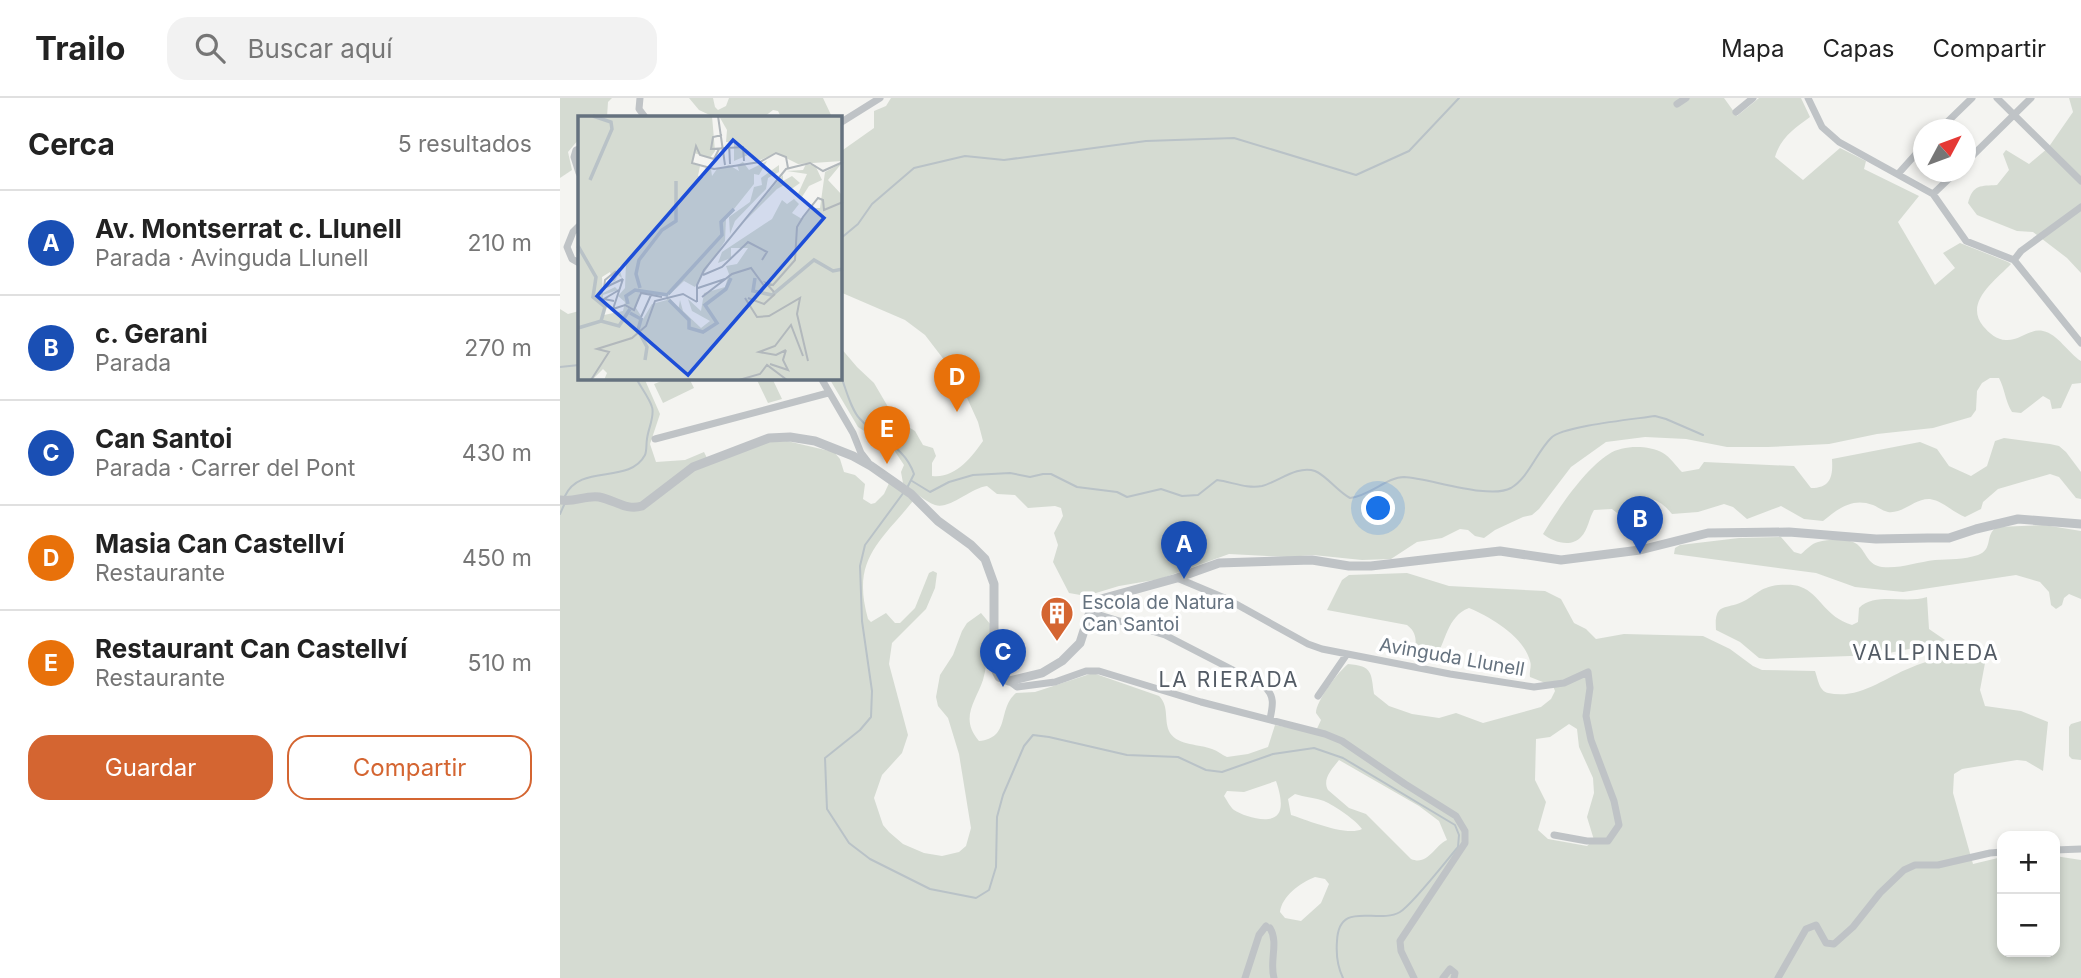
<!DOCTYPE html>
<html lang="es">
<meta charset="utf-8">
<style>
:root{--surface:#fff;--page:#f2f2f2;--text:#222;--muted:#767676;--line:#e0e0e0;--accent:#d46531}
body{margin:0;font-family:Inter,sans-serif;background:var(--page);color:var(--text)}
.controls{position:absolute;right:21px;bottom:21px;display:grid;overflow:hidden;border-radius:14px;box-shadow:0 4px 10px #0003}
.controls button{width:63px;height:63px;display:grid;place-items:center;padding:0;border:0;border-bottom:2px solid var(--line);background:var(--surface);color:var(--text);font:35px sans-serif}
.compass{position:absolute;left:1353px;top:21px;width:63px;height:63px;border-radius:50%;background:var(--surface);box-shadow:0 4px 10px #0003;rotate:49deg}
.you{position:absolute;left:819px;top:411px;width:24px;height:24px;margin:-18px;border:5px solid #fff;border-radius:50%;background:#1a73e8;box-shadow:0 0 0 10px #1a73e833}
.badge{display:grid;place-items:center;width:46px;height:46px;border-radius:50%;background:var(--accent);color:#fff;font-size:23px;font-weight:700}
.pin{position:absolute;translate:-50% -58px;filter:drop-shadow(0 2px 4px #0008)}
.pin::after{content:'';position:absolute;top:37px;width:24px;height:21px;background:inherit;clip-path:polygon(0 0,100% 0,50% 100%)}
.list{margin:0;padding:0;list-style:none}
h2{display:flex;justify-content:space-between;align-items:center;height:91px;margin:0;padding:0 28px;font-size:30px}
h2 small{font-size:23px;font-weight:400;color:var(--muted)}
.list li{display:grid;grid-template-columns:46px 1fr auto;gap:21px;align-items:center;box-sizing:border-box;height:105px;padding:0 28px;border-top:2px solid var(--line)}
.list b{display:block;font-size:26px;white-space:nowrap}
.list p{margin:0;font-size:23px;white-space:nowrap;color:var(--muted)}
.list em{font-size:23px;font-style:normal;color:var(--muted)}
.actions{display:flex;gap:14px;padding:21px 28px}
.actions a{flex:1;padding:16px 0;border:2px solid var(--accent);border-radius:21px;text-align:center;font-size:24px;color:var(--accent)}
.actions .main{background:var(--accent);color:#fff}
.icon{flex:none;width:38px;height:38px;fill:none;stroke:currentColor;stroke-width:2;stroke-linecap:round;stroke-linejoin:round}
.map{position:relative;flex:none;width:1521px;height:880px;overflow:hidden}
header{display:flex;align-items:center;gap:42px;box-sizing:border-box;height:98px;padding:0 35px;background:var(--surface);border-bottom:2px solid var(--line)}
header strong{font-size:33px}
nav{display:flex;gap:38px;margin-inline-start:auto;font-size:24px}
.search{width:490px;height:63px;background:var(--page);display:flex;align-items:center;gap:18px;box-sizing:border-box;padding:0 24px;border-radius:21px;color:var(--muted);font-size:26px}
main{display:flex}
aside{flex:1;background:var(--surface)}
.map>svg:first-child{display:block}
.green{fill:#d5dbd2;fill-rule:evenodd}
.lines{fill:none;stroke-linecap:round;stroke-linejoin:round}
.stream{stroke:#b9c2c7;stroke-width:2}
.minor{stroke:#bfc3c6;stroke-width:7}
.tertiary{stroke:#bfc3c6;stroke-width:9}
.labels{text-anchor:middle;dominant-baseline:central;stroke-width:7;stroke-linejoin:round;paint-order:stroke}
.poi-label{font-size:19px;fill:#65727f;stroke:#fff;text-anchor:start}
.street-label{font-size:19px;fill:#65727f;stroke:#fff}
.neighbourhood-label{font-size:21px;letter-spacing:2px;fill:#535b65;stroke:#fff}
.inset-river{fill:none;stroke:#b9c2c7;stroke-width:3.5}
.inset-road{fill:none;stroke:#b2b8bc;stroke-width:2}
.view{fill:#1d4ed8;fill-opacity:0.15;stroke:#1d4ed8;stroke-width:3.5}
.inset-edge{fill:none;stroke:#65727f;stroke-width:3.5}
</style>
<header>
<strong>Trailo</strong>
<div class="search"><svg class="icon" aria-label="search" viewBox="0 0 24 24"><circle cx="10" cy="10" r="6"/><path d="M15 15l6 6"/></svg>Buscar aquí</div>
<nav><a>Mapa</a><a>Capas</a><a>Compartir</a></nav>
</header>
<main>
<aside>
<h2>Cerca<small>5 resultados</small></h2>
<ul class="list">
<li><span class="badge" style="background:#1a4fb4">A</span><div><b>Av. Montserrat c. Llunell</b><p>Parada · Avinguda Llunell</p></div><em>210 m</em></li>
<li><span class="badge" style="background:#1a4fb4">B</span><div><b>c. Gerani</b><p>Parada</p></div><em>270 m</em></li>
<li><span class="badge" style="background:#1a4fb4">C</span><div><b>Can Santoi</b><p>Parada · Carrer del Pont</p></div><em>430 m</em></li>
<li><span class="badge" style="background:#e8710a">D</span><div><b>Masia Can Castellví</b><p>Restaurante</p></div><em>450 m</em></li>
<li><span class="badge" style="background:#e8710a">E</span><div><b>Restaurant Can Castellví</b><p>Restaurante</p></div><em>510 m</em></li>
</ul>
<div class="actions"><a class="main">Guardar</a><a>Compartir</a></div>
</aside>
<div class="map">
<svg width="1521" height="880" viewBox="0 0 1521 880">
<rect width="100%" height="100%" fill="#f4f4f1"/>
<!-- green -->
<path class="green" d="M0,0H52L48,4L47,19H19V41L8,54L12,72L0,80Z
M129,0H153L155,9L158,12L166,8L169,0H263L272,19H221L218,13L213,12L204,19H154L139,12Z
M331,0H1164L1177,18L1199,0H1241L1250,19C1234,31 1221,39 1215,59L1243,82L1280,50L1306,63L1304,71L1359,98L1338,124L1375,187L1395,170L1383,155L1400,145L1448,164L1451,166C1435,183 1404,204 1423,228C1429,235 1437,242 1446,242C1459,243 1470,230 1483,233C1498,236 1508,255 1521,263V285L1512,286L1501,310L1492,311L1490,302L1483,298L1461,315L1452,314C1445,303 1445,291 1439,280H1430L1422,285L1417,293L1416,312L1411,319L1373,330L1317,336L1269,346L1208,349H1167L1126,341L1085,339L1046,344L1011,369L979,411L972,417L963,419L935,432L924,440L915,438L908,432L900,431L882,440L857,444L831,461L802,462L753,457L728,459L669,456L600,481L559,488L526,498L509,495L493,464L498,447L494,435L503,418L501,410L495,408L468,410L455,397L437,396L427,388C411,390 389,412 375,407C364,403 353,392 343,385L341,374L344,367L334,352L298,329L269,280H280V249L297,269L314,285L331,314L340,324L355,333L363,347L373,350L376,358L372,365V378C395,381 412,359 423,343L418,324L398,280L365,237L345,222L280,194V54L314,30V13L326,8Z
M1509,0H1521V175L1507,160L1473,134L1457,133L1417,117L1408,105C1413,86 1421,88 1437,87L1449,72L1443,56L1446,52L1469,66L1488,50L1513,14Z
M0,211L8,216L19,213V280H90L85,282L100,316L90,346L96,364L125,362L144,354L150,366L209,344L227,343L274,354L280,361L284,374L295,377L305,386L303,401L311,406L315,405L324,396L330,383L353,403C320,444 291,461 308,521L311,524L326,515L335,525H340L355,510L369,475L373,473L377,475L375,490L366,511L332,545L329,566L348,637L342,655L322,677L314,700L323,727L329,734L343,746L364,755L382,758L399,754L406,748L411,730L399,656L388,620L378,608L376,599L380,577L393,557L402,533L407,525L421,515L431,527C428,545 428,564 423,582C416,603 399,620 419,643C451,640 437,611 456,595L475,594L533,575L599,598C610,609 603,623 610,635C619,648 640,646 652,651C658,653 662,657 667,659L688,656L708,649L715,627L755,635L761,622L756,615C756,603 778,574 788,566C813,568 811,575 814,596L829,608L852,616L879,620L896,615L923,625L981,609L991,601L995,593L993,588L970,579C969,574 972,568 970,563C964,539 931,519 909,510C886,519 887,544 874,561L864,563L856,560C854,546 860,537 847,527L767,512L782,482L789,477L847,475L889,488L985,493L1001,501L1014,525L1026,531L1036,541L1064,536L1143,538L1170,551L1193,568L1202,572L1255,573C1258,581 1259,593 1268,595C1299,602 1324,580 1350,570C1371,561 1398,555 1420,557L1425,565L1420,592L1425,608L1461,613L1488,624L1483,673L1466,663L1457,662L1402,671L1394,676L1393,695L1413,766L1442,759V854H1495V758L1521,762V880H0ZM1009,626L1017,631L1019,649L1033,680L1034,695L1027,719L1034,742L1027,748L988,741L978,732L986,704L975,682L976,641L990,639ZM779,662L859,708L879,723L887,742C874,748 868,768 851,761L806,716L789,710L768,692C762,681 772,671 779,662ZM716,683C719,691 724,709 718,716C710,727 683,718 674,712C670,709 667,702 664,698L667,693L684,694ZM735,696C744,699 756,700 764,703C774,707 797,723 802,731C787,739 747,722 731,717L728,701ZM755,779L765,781L769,786L761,805L741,823L725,820L720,814C722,798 740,785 755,779Z
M109,280H129L134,290L103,305L94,286Z
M196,280H212L222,301L208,305Z
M1444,340L1490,346L1499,348L1506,354L1521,374V401L1516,400L1499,379L1490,376L1438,391L1423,404L1421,411L1405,419C1394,415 1383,403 1370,401C1355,400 1343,416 1328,414C1323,413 1318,409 1313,407C1292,399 1278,411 1263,423L1244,421L1221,408L1187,421L1173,409L1164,406L1138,414L1112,416C1104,406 1088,393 1076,407C1072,413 1072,417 1066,422L1052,411L1034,412C1029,420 1028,432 1021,439C1011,450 993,444 983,436C998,411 1024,372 1049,356C1063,347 1088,347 1103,355C1110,359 1116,368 1122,374L1139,371L1144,364L1234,368L1251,390C1271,390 1273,378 1272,361L1360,344L1377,351L1389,368L1411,378L1427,368L1435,343Z
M1484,427L1521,433V501L1509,496L1504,500L1502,507L1496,511L1491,507L1489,494L1480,484L1456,477L1343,494L1295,489L1256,475L1114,456L1115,450L1120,447L1179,440L1221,439L1234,454L1241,456C1246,452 1252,445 1258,444C1269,441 1291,439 1299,448C1307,456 1308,467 1322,469C1340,471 1357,464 1375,462C1390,461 1403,462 1418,457C1434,451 1424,437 1437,429Z
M1218,487C1225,487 1234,486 1241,489C1260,496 1265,519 1292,527L1298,524L1299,510C1315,494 1346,506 1367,499L1369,531L1385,542L1379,545L1319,557L1206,561L1199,560L1180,544L1156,532C1154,504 1165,512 1182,504C1197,497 1198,490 1218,487Z
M1521,623V662L1512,661L1509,658V629L1511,626Z"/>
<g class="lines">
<!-- stream -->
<path class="stream" d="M280,141L298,126L312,106L354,70L405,58L444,62L586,43L674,40L796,77L849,53L899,0
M0,269L19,267
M280,276C286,290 290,310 300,321C319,342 344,347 354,376L347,390
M352,383L370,394L389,384L413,377L450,375L470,379L483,376H491L517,389L557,394L567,399L601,391L622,398L638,397L657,382C672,384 687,391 702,388C718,384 737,367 755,373C767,378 777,393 790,400C810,398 827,379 844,379C869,380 929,402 951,390C969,379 976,355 991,340C1002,328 1076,321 1095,318L1106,321L1143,337
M344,394L305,447L300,468L302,523L312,593L311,619L300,632L265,660L267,711L289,745L310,761L370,791L416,800L429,792L436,769L437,719L443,697L464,648L473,637L489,639L567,657L618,659L646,672L662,674L713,656L754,650L783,660L895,727L899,737L898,749C887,762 852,807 840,814C817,827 779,801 777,843C776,856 777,868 783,880
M5,398C20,365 69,387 85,357C87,352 86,346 87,341C88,331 95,318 92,309C90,301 80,288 76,280
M0,416L4,407"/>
<!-- minor -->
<path class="minor" d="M80,0L79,11L85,19
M1248,0L1262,29L1279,44L1373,96L1406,143L1454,162L1521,245
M1437,0L1521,83
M1117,6L1126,0
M1176,14L1193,0
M280,25L320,0
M1379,32L1412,0
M19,51L16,52L14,59L19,75
M1406,64L1471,0
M1338,76L1364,47
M1373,96L1396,74
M19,128L13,134L7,149L12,161L19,165
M1454,162L1461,153L1521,109
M261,280L293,335L301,355L308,364
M95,341L268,295
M617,480L667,501L748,546L762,551L890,576L974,589L1004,585L1028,574L1030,590L1026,618L1031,642L1054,703L1059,727L1048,743H1027L994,737
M530,514L605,537L704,588C715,598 713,607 710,621
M449,583L457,589L495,584L526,573H539L641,604L765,636L782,643L845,686L896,718L905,733V745L840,843L841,853L854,880
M758,598L787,556
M1495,752L1521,751
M710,830C719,845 709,863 714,880
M685,880L699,837L706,828
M883,880L890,871L895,875L894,880
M1218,880L1246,831L1256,827L1266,845L1274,846L1293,829L1320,795L1344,772L1355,767H1378L1430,755L1442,754"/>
<!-- tertiary -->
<path class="tertiary" d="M0,402C14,405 25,397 39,399C55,402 66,413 82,408L133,369L209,340L230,339L255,343L293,358L311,368L351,396L378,423L411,447L425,461L434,486V569L439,579L449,583L482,575L502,563L520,545L530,514L541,501L617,480L659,465L752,462L789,468H811L940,453L1001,462L1080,452L1148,435L1229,434L1316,441L1368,440H1389L1416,431L1458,421L1521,426"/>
</g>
<!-- icons -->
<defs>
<symbol id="building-pin" viewBox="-11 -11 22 30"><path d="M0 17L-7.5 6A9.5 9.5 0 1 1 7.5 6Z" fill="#d46531" stroke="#fff"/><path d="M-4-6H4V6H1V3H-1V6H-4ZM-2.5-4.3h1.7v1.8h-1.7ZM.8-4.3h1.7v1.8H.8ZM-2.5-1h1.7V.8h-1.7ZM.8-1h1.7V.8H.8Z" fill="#fff"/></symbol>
</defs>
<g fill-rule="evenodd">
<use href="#building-pin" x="478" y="496" width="38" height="52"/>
</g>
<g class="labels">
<!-- poi labels -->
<g class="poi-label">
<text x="522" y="504">Escola de Natura<tspan x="522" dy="22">Can Santoi</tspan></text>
</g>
<!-- street labels -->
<g class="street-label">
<text transform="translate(892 559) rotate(10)">Avinguda Llunell</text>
</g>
<!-- neighbourhood labels -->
<g class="neighbourhood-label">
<text x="1366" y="554">VALLPINEDA</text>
<text x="669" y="581">LA RIERADA</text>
</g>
</g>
<!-- overview -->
<g transform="translate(18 18)">
<rect width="264" height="264" fill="#f4f4f1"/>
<path d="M0,0H134L137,35L132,42L116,37L114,47L122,50L120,60L126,61L127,52L133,53L134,60L139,53L151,49L161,55L159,49L165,46L171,54L189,45L181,59L176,58V68L148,103L147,125L117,171L106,165L90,180L100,195L102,184L105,195L123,212L132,205L114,195L110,183L123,195L126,177L147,171L151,158L148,150L159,148L170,132H153V142L140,147L144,136L194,103L204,84L209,88L216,83L221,88L214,97L224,103L233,92H242L247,56L264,47L250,64L264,79V264H26L29,257L25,253L14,264H0ZM48,146L47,172L40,180L47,186L45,195L26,199L25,179L40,174L37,171L25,177L24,161L32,156L35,165L29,167L37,165L40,159L44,162L41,151ZM62,176L87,178L89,184L74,188L65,203L58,192ZM141,0H264V45L220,48L198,37L182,44L170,39L156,45V26H148L149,14ZM228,48L237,49L244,64L231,70L222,84L219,80L229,58L209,55L225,54ZM201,49V56L190,62L188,73L157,105L152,118L151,101L172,86L176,71L184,69L183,62ZM205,59V65L214,60L222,67L212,74L208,68L199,73L166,106Z" fill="#d5dbd2" fill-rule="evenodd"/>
<path class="inset-river" d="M12,64L34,13L33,6L15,0M0,130L18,161L15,181L27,191L23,205M177,162L175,175L194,179L236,144L255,155L265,153M62,172L58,158L61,144L84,114L98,105V65M90,178L144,119L143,106L156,93M91,184L111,204V212L125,216L139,207L127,189L148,173L153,162M50,188L48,180L57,174L90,179M52,197L63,203L60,214L69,231L67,244M0,212L23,205L41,210L52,193"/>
<path class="inset-road" d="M140,0L147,49M144,19L135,21L133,33L165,31L166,45M151,27L152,48M141,33L136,43L122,39L118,30L114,47L136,53L182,46L198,37L208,41L210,52M38,155L27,164L26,172L45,163M125,159L144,151L170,126L189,136L184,144M120,172L147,163M196,176L188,167L195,169L217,144L219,111L225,101L240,82L245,84L246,94L265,86M124,181L154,158L173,152L187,171M167,182L179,201L191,200L222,182L219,198L230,245M170,182L186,188L197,178M36,185L26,183L41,174M119,186V169L126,154L208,53L232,47L245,55L265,46M35,193L47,189L56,194L63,177L84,181M35,193L45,163M63,201L73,179M208,234L198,239L181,236L197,230L213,209L225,240M192,248L210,254L205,244L208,234M13,264L31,236L19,233L54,222L68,210L77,185L105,178L119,186M161,264L182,258L189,249L209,264"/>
<path class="view" d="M155,24L246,102L110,259L19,180Z"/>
<rect width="264" height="264" class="inset-edge"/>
</g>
</svg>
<div class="controls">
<button>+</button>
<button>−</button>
</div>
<svg class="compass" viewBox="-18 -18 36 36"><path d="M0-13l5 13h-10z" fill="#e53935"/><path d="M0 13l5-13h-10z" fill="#767676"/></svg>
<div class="you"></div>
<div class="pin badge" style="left:624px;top:481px;background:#1a4fb4">A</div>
<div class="pin badge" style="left:1080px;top:456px;background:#1a4fb4">B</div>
<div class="pin badge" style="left:443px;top:589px;background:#1a4fb4">C</div>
<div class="pin badge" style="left:397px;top:314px;background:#e8710a">D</div>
<div class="pin badge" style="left:327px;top:366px;background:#e8710a">E</div>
</div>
</main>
